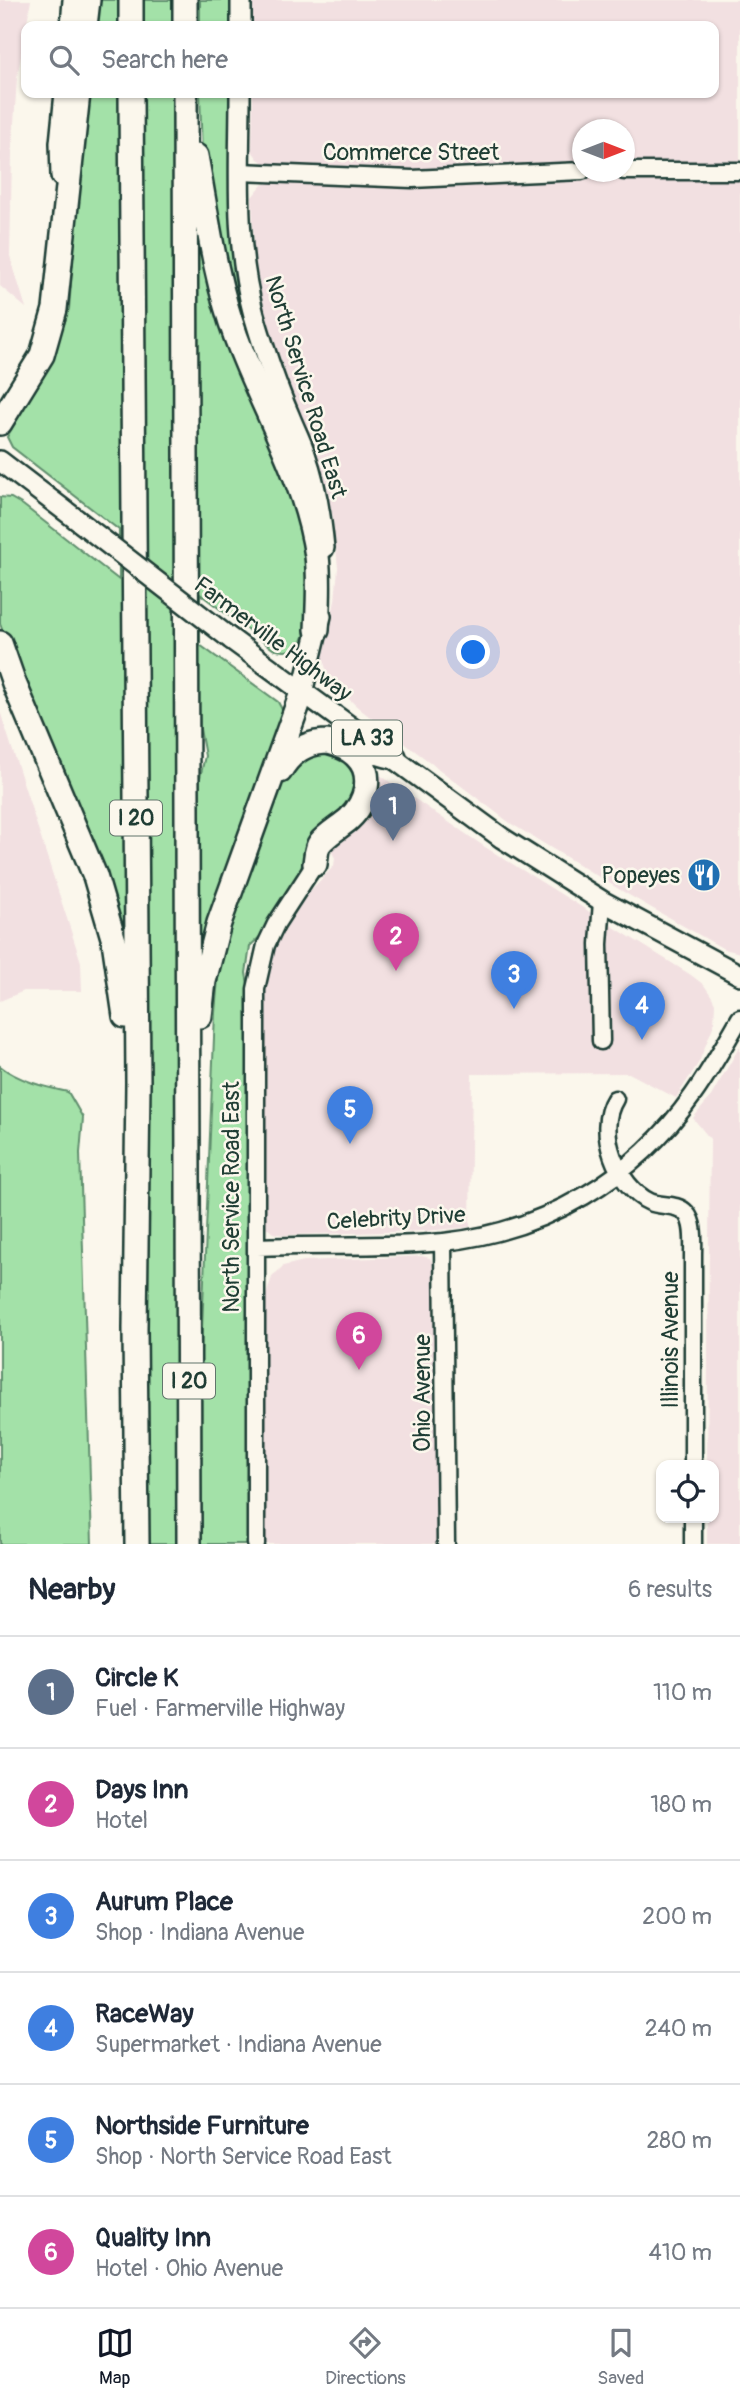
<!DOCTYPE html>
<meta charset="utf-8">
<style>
:root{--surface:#fff;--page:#f2f2f3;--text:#1f2937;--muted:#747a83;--line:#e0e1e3;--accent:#111827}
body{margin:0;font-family:Pangolin,sans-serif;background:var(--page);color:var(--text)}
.controls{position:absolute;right:21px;bottom:21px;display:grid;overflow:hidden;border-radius:14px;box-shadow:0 2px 5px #0004}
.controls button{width:63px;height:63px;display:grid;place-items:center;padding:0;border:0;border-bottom:2px solid var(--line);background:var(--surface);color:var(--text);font:35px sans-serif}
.compass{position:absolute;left:572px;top:119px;width:63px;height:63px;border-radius:50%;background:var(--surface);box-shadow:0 2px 5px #0004;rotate:90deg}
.you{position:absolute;left:474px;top:653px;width:24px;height:24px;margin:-18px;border:5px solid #fff;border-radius:50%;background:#1a73e8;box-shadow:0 0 0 10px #1a73e833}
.badge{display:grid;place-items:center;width:46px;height:46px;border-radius:50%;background:var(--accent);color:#fff;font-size:23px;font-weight:700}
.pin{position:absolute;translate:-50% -58px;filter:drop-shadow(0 2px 4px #0008)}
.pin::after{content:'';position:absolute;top:37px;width:24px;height:21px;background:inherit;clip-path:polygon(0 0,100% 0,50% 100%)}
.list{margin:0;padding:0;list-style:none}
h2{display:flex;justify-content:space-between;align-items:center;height:91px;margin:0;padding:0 28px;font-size:30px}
h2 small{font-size:23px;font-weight:400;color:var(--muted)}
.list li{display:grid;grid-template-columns:46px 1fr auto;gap:21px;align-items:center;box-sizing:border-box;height:112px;padding:0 28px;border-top:2px solid var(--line)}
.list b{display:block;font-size:26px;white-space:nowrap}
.list p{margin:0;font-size:23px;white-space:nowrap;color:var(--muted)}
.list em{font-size:23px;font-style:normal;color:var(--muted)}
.icon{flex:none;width:38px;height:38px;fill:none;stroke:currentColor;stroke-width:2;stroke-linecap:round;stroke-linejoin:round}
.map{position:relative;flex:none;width:740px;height:1544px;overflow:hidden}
.search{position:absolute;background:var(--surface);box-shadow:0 2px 5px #0004;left:21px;right:21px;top:21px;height:77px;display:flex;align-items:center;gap:18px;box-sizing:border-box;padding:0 24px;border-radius:14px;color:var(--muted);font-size:26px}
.sheet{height:763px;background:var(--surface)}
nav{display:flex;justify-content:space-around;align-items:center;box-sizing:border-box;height:98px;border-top:2px solid var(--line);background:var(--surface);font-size:19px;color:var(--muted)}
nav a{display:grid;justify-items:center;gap:4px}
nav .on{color:var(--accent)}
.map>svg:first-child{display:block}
.built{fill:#f2e0e1}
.green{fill:#a3e1a8;stroke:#618f6e;stroke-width:2}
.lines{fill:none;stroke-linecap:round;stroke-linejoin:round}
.minor-casing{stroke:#1f3d34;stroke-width:21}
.major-casing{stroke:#1f3d34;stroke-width:24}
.highway-casing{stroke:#1f3d34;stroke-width:28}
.minor{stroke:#fbf7ec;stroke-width:16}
.major{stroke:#fbf7ec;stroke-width:19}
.highway{stroke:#fbf7ec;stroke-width:23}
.major-bridge-casing{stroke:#1f3d34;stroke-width:24;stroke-linecap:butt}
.major-bridge{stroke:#fbf7ec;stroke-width:19}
.labels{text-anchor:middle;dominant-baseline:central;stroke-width:5;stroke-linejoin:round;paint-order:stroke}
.shield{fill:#fbf7ec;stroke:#61756b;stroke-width:2}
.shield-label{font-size:21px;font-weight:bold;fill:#1f3d34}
.street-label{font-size:23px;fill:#1f3d34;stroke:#fbf7ec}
.poi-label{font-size:23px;fill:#1f3d34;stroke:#fbf7ec;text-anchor:end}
</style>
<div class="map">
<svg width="740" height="1544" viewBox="0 0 740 1544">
<rect width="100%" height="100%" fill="#fbf7ec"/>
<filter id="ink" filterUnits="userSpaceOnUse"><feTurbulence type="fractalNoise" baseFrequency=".0143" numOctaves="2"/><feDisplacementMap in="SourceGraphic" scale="14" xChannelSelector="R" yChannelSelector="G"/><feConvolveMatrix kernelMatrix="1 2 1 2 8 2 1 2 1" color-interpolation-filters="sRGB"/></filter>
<g filter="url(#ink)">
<!-- built -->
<path class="built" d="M0,0H31L17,78L12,154L10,256L26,308L0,286Z
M253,0H740V164L625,165L624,130H582V165L400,173L270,167L258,159L252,151L253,93H714V26H253Z
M740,176V953L724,949L627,894L510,823L361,710L330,682L322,656L335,601L338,568L333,518L321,473L275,343L261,298L254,250L252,197L262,185L277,181L394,185L601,177Z
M0,711L81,962L82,991H24L0,1001Z
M377,773L485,847L691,975L704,985L712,997L715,1003L714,1024L699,1062L676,1098L629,1073L472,1074L470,1227L425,1231L283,1235L273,1233L266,1227L263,1220V984L277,940L284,927L311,890L334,866L335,858L331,850L326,846Z
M740,1046V1544H707V1518H714V1465H707L710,1139L693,1118L710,1098Z
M422,1256L430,1258L436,1269L439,1544H263V1304L272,1277L283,1266L304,1261Z"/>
<!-- green -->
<path class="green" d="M95,0H121V26H93Z
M142,0H173V26H142Z
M200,0H233L232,26H200Z
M86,93H122L126,948L0,624V497L11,498L23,505L119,580V530L12,447L7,437L52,360L69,309Z
M143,93H173L179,1544H148Z
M200,93H232L269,389L237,320L202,156Z
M194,237H198C203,254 206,272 212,289C235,357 271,422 294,491C307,530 310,575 308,617C306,639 300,657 273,649L200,594V645L278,702L285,715L198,962L197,791L205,756L200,729L196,646Z
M342,750L363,786L318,839L305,848L300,875L266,931L250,946L246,973L250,996V1544H202L201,1353L215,1013L219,967L225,946L276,790L296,757Z
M0,1066C19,1081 45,1087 68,1092L83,1118L80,1153L92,1544H0Z"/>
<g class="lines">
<defs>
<path id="minor" d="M624,171H740
M240,172L412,179L582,171
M601,1041L599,944L602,901
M615,1099C595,1130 617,1187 650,1202C661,1207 677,1203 686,1213C695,1223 693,1243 693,1255V1465
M443,1242L446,1544
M257,1247C319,1244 382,1248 444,1242C545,1231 634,1179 693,1095C710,1071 725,1044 740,1018
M693,1518V1544
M256,1544V989L266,945L276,924L315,864"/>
<path id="major" d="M71,26L73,0
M241,26V0
M240,93C240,167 234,242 254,315C264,349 275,383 289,415C294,428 301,441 305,454C316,485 321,516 324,548
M61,176L60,143L65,93
M0,461L76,519
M231,639L502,838L602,901L740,975
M302,693L321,616"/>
<path id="highway" d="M131,0V26
M185,0V26
M85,26L88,0
M131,93L138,1083L135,1329L137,1544
M185,93L189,1544
M196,156C207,216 215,280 236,337C263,410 306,479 317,556C320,581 318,606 317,630
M0,423L42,355L55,309L78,93
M0,643L14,683L95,876L114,941L125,1016
M280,771C307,724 351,746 394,757
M315,864C316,858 316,848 320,843C327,834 340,827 349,819C366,803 375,774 356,756C349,748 338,745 327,742
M200,1016L204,981L219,923L302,693"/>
</defs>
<!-- minor casing -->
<use href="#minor" class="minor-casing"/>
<!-- major casing -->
<use href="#major" class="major-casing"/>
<!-- highway casing -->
<use href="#highway" class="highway-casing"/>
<!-- minor -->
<use href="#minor" class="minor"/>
<!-- major -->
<use href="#major" class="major"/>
<!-- highway -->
<use href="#highway" class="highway"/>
<defs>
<path id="major-bridge" d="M76,519L231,639"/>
</defs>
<!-- major-bridge casing -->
<use href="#major-bridge" class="major-bridge-casing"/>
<!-- major-bridge -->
<use href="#major-bridge" class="major-bridge"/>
</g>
</g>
<!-- icons -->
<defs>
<symbol id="restaurant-disc" viewBox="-11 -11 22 22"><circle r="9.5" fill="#1f6fb2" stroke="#fbf7ec"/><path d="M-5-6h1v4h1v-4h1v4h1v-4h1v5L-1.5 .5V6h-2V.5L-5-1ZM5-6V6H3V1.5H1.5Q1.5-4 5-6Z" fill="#fff"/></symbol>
</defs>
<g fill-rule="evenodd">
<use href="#restaurant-disc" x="685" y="856" width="38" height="38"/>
</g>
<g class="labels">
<!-- shield labels -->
<g class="shield">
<rect x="332" y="720.5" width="70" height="35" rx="5"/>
<rect x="110" y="800.5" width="52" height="35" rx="5"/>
<rect x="163" y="1363.5" width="52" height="35" rx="5"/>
</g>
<g class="shield-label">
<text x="367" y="738">LA 33</text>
<text x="136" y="818">I 20</text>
<text x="189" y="1381">I 20</text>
</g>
<!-- street labels -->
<g class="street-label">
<text x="411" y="152">Commerce Street</text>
<text transform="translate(306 387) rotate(73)">North Service Road East</text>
<text transform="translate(273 639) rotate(37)">Farmerville Highway</text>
<text transform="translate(231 1197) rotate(-90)">North Service Road East</text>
<text transform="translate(396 1218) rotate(-3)">Celebrity Drive</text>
<text transform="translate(670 1340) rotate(-90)">Illinois Avenue</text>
<text transform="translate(422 1393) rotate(-90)">Ohio Avenue</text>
</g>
<!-- poi labels -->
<g class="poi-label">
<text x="680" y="875">Popeyes</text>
</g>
</g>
</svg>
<div class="controls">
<button><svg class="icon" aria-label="locate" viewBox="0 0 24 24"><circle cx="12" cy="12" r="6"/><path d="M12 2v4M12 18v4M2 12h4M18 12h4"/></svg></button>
</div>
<svg class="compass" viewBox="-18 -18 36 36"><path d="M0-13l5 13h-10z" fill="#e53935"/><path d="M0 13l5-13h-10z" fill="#747a83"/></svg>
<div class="you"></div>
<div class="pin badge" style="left:393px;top:841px;background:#5c6f8a">1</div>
<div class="pin badge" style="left:396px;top:971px;background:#d1479c">2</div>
<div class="pin badge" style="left:514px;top:1009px;background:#3f7fe0">3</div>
<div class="pin badge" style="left:642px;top:1040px;background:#3f7fe0">4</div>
<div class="pin badge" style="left:350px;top:1144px;background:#3f7fe0">5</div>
<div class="pin badge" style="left:359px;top:1370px;background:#d1479c">6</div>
<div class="search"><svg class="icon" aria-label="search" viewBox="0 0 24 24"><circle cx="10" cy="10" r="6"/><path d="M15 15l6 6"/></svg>Search here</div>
</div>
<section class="sheet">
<h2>Nearby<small>6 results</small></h2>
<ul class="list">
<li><span class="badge" style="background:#5c6f8a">1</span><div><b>Circle K</b><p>Fuel · Farmerville Highway</p></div><em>110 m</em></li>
<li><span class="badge" style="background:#d1479c">2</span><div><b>Days Inn</b><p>Hotel</p></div><em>180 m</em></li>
<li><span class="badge" style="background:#3f7fe0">3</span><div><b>Aurum Place</b><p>Shop · Indiana Avenue</p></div><em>200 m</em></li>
<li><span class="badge" style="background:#3f7fe0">4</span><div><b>RaceWay</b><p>Supermarket · Indiana Avenue</p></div><em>240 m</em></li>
<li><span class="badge" style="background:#3f7fe0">5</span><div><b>Northside Furniture</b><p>Shop · North Service Road East</p></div><em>280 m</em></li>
<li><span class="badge" style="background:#d1479c">6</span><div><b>Quality Inn</b><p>Hotel · Ohio Avenue</p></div><em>410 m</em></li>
</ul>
</section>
<nav>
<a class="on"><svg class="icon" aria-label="map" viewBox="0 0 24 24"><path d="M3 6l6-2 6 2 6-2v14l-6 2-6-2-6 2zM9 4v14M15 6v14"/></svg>Map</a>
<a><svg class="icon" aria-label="directions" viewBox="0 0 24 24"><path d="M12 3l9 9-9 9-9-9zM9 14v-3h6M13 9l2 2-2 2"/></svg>Directions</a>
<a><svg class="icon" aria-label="saved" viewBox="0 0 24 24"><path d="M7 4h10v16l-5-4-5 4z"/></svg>Saved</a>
</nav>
